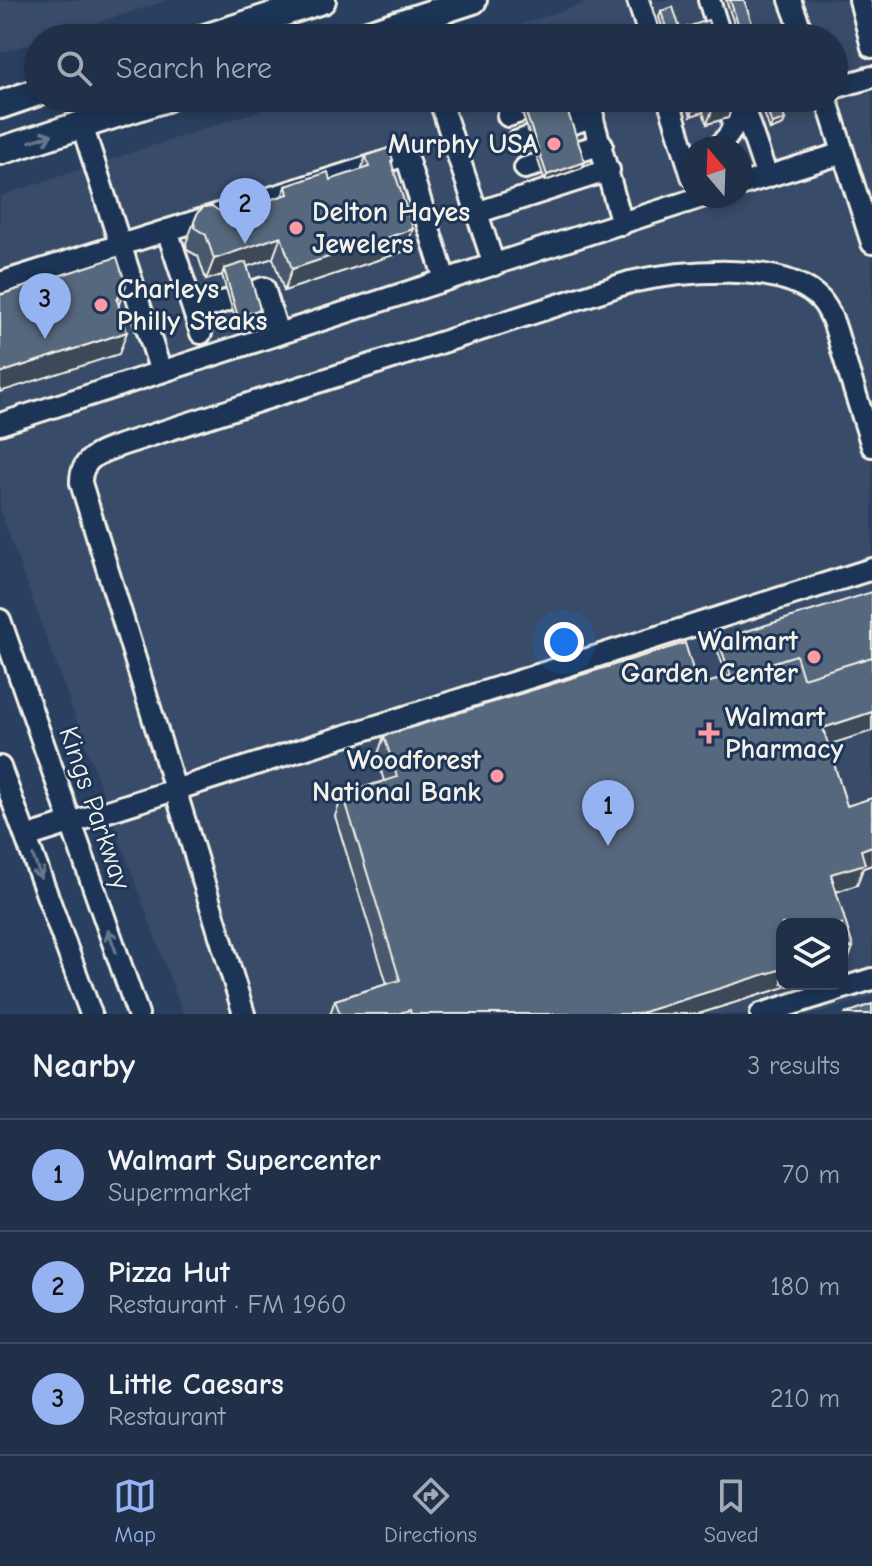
<!DOCTYPE html>
<meta charset="utf-8">
<style>
:root{--surface:#203048;--page:#2d3c52;--text:#f1f3f6;--muted:#a2a9b4;--line:#3d4b60;--accent:#95b2f1}
body{margin:0;font-family:"Comic Neue",sans-serif;background:var(--page);color:var(--text)}
.controls{position:absolute;right:24px;bottom:24px;display:grid;overflow:hidden;border-radius:16px;box-shadow:0 4px 12px #0003}
.controls button{width:72px;height:72px;display:grid;place-items:center;padding:0;border:0;border-bottom:2px solid var(--line);background:var(--surface);color:var(--text);font:40px sans-serif}
.compass{position:absolute;left:680px;top:136px;width:72px;height:72px;border-radius:50%;background:var(--surface);box-shadow:0 4px 12px #0003;rotate:341deg}
.you{position:absolute;left:564px;top:642px;width:28px;height:28px;margin:-20px;border:6px solid #fff;border-radius:50%;background:#1a73e8;box-shadow:0 0 0 12px #1a73e833}
.badge{display:grid;place-items:center;width:52px;height:52px;border-radius:50%;background:var(--accent);color:#111;font-size:26px;font-weight:700}
.pin{position:absolute;translate:-50% -66px;filter:drop-shadow(0 2px 4px #0008)}
.pin::after{content:'';position:absolute;top:42px;width:28px;height:24px;background:inherit;clip-path:polygon(0 0,100% 0,50% 100%)}
.list{margin:0;padding:0;list-style:none}
h2{display:flex;justify-content:space-between;align-items:center;height:104px;margin:0;padding:0 32px;font-size:34px}
h2 small{font-size:26px;font-weight:400;color:var(--muted)}
.list li{display:grid;grid-template-columns:52px 1fr auto;gap:24px;align-items:center;box-sizing:border-box;height:112px;padding:0 32px;border-top:2px solid var(--line)}
.list b{display:block;font-size:30px;white-space:nowrap}
.list p{margin:0;font-size:26px;white-space:nowrap;color:var(--muted)}
.list em{font-size:26px;font-style:normal;color:var(--muted)}
.icon{flex:none;width:44px;height:44px;fill:none;stroke:currentColor;stroke-width:2;stroke-linecap:round;stroke-linejoin:round}
.map{position:relative;flex:none;width:872px;height:1014px;overflow:hidden}
.search{position:absolute;background:var(--surface);box-shadow:0 4px 12px #0003;left:24px;right:24px;top:24px;height:88px;display:flex;align-items:center;gap:20px;box-sizing:border-box;padding:0 28px;border-radius:44px;color:var(--muted);font-size:30px}
.sheet{height:440px;background:var(--surface)}
nav{display:flex;justify-content:space-around;align-items:center;box-sizing:border-box;height:112px;border-top:2px solid var(--line);background:var(--surface);font-size:22px;color:var(--muted)}
nav a{display:grid;justify-items:center;gap:4px}
nav .on{color:var(--accent)}
.map>svg:first-child{display:block}
.built{fill:#374c69;fill-rule:evenodd}
.lines{fill:none;stroke-linecap:round;stroke-linejoin:round}
.minor-casing{stroke:#f4f1e8;stroke-width:26}
.major-casing{stroke:#f4f1e8;stroke-width:32}
.minor{stroke:#1d3557;stroke-width:20}
.major{stroke:#1d3557;stroke-width:26}
.wall{fill:#4a596c;stroke:#f4f1e8;stroke-width:2}
.shaded-wall{fill:#3c4858;stroke:#f4f1e8;stroke-width:2}
.building{fill:#56677d;stroke:#f4f1e8;stroke-width:2}
.oneway{stroke:#68778a}
.poi-dot{fill:#ff9aa2;stroke:#1d3557;stroke-width:3}
.labels{text-anchor:middle;dominant-baseline:central;stroke-width:6;stroke-linejoin:round;paint-order:stroke}
.poi-label{font-size:28px;font-weight:bold;fill:#f4f1e8;stroke:#1d3557;text-anchor:end}
.street-label{font-size:28px;fill:#f4f1e8;stroke:#1d3557}
</style>
<div class="map">
<svg width="872" height="1014" viewBox="0 0 872 1014">
<rect width="100%" height="100%" fill="#2a4060"/>
<filter id="ink" filterUnits="userSpaceOnUse"><feTurbulence type="fractalNoise" baseFrequency=".0125" numOctaves="2"/><feDisplacementMap in="SourceGraphic" scale="16" xChannelSelector="R" yChannelSelector="G"/><feConvolveMatrix kernelMatrix="1 2 1 2 8 2 1 2 1" color-interpolation-filters="sRGB"/></filter>
<g filter="url(#ink)">
<!-- built -->
<path class="built" d="M0,0H169L48,38H38V41L0,53Z
M595,0H872V996L818,1014H183L0,510V196L298,98H834V38H480ZM692,148H740V196H692ZM782,924H842V984H782Z"/>
<g class="lines">
<defs>
<path id="minor" d="M638,0L650,38
M709,0L721,38
M790,0L804,38
M860,0L872,47
M834,88L872,77
M439,98L494,265
M587,98L622,224
M668,98L692,176
M740,98L767,177
M826,98L872,243
M508,116L522,111
M82,125L161,372
M568,125L593,116
M516,142L530,137
M717,148C739,127 734,125 725,98
M577,152L602,144
M525,168L539,164
M740,185L843,153
M476,213L609,170
M167,230L201,333
M0,283L406,155L445,280
M251,292L264,288L278,334
M194,311L229,300
M0,424L705,196
M0,620L138,1014
M0,767L91,1014
M26,837L872,569
M244,1014L81,483C80,457 103,451 124,444L630,282C678,272 784,259 821,300C834,315 838,339 844,357C853,387 863,416 872,446
M761,1014L872,979"/>
<path id="major" d="M205,38L322,0
M356,38L473,0
M0,105L38,92
M0,151L166,98"/>
</defs>
<!-- minor casing -->
<use href="#minor" class="minor-casing"/>
<!-- major casing -->
<use href="#major" class="major-casing"/>
<!-- minor -->
<use href="#minor" class="minor"/>
<!-- major -->
<use href="#major" class="major"/>
</g>
<!-- wall -->
<path class="wall" d="M726,0H744L757,38H739Z
M661,11L683,37L687,27L714,38H666L659,17Z
M517,98H563L582,168L545,181Z
M685,98H733L728,118L707,124L703,112L691,116Z
M759,98H778L785,120L783,125L770,130Z
M366,156L393,160L392,164L405,251L284,291L273,258L247,266L260,309L258,315L236,322L222,275L206,280L198,256L187,250L186,243L198,212L219,211L223,202L251,206L282,196L286,186L330,180L361,170Z
M718,640L828,745L847,806L872,798V865L863,868L857,885L836,892L853,947L845,968L842,969V924L795,984L698,1014H330L335,1000L387,984L335,816L343,794L384,781L377,757L384,736L698,686L727,677L716,646Z"/>
<!-- shaded-wall -->
<path class="shaded-wall" d="M734,101L728,118L707,124L713,108Z
M705,106L703,112L691,116L693,110Z
M785,120L783,125L770,130L772,124Z
M585,162L582,168L545,181L547,175Z
M413,229L405,251L284,291L292,269Z
M281,236L273,258L225,274L224,269L222,275L206,280L214,259Z
M126,285L118,307L117,300Z
M260,309L258,315L236,322L238,317Z
M127,332L119,354L0,392V373Z
M872,712V731L815,749L823,728Z
M872,846V865L863,868L857,885L823,896L831,874L861,850Z
M853,947L845,968L842,969V950Z
M782,969V984H795L698,1014H637Z"/>
<!-- building -->
<path class="building" d="M730,0H744L757,38H743Z
M673,7L683,38H669L661,11Z
M708,20L714,38H691L687,27Z
M521,98H563L585,162L547,175Z
M689,98H702L705,106L693,110Z
M710,98H733L734,101L713,108Z
M763,98H778L785,120L772,124Z
M389,148L393,160L391,161L413,229L292,269L281,236L214,259L206,235L195,228L194,222L198,212L204,207L212,206L222,213L226,212L223,202L247,194L251,206L288,194L286,186L328,172L330,180L369,167L366,156Z
M117,257L126,285L117,300L127,332L0,373V295Z
M246,262L260,309L238,317L224,269Z
M872,592V657L803,678L796,655L731,676L718,640Z
M685,643L698,686L796,655L803,678L872,657V712L823,728L847,806L872,798V846L861,850L865,864L831,874L853,947L842,950V924H782V969L637,1014H411L410,1010L396,1014H340L335,1000L400,980L343,794L397,777L384,736Z
M872,1004V1014H844Z"/>
<!-- one-way arrows -->
<defs><path id="oneway-shaft" d="M-6 0H5M1.5-3L5.5 0L1.5 3" fill="none" stroke-width="1.6" stroke-linecap="round" stroke-linejoin="round" transform="scale(2)"/></defs>
<g class="oneway">
<use href="#oneway-shaft" transform="translate(41 138) rotate(-18)"/>
<use href="#oneway-shaft" transform="translate(37 867) rotate(70)"/>
<use href="#oneway-shaft" transform="translate(112 941) rotate(-110)"/>
</g>
</g>
<!-- markers -->
<g class="poi-dot">
<circle cx="554" cy="144" r="8"/>
<circle cx="296" cy="228" r="8"/>
<circle cx="101" cy="305" r="8"/>
<circle cx="814" cy="657" r="8"/>
<path d="M705 721h8v8h8v8h-8v8h-8v-8h-8v-8h8z"/>
<circle cx="497" cy="776" r="8"/>
</g>
<g class="labels">
<!-- poi labels -->
<g class="poi-label">
<text x="538" y="144">Murphy USA</text>
<text x="312" y="212" text-anchor="start">Delton Hayes<tspan x="312" dy="32">Jewelers</tspan></text>
<text x="117" y="289" text-anchor="start">Charleys<tspan x="117" dy="32">Philly Steaks</tspan></text>
<text x="798" y="641">Walmart<tspan x="798" dy="32">Garden Center</tspan></text>
<text x="725" y="717" text-anchor="start">Walmart<tspan x="725" dy="32">Pharmacy</tspan></text>
<text x="481" y="760">Woodforest<tspan x="481" dy="32">National Bank</tspan></text>
</g>
<!-- street labels -->
<g class="street-label">
<text transform="translate(95 808) rotate(71)">Kings Parkway</text>
</g>
</g>
</svg>
<div class="controls">
<button><svg class="icon" aria-label="layers" viewBox="0 0 24 24"><path d="M12 4l9 5-9 5-9-5zM3 14l9 5 9-5"/></svg></button>
</div>
<svg class="compass" viewBox="-18 -18 36 36"><path d="M0-13l5 13h-10z" fill="#e53935"/><path d="M0 13l5-13h-10z" fill="#a2a9b4"/></svg>
<div class="you"></div>
<div class="pin badge" style="left:608px;top:846px">1</div>
<div class="pin badge" style="left:245px;top:244px">2</div>
<div class="pin badge" style="left:45px;top:339px">3</div>
<div class="search"><svg class="icon" aria-label="search" viewBox="0 0 24 24"><circle cx="10" cy="10" r="6"/><path d="M15 15l6 6"/></svg>Search here</div>
</div>
<section class="sheet">
<h2>Nearby<small>3 results</small></h2>
<ul class="list">
<li><span class="badge">1</span><div><b>Walmart Supercenter</b><p>Supermarket</p></div><em>70 m</em></li>
<li><span class="badge">2</span><div><b>Pizza Hut</b><p>Restaurant · FM 1960</p></div><em>180 m</em></li>
<li><span class="badge">3</span><div><b>Little Caesars</b><p>Restaurant</p></div><em>210 m</em></li>
</ul>
</section>
<nav>
<a class="on"><svg class="icon" aria-label="map" viewBox="0 0 24 24"><path d="M3 6l6-2 6 2 6-2v14l-6 2-6-2-6 2zM9 4v14M15 6v14"/></svg>Map</a>
<a><svg class="icon" aria-label="directions" viewBox="0 0 24 24"><path d="M12 3l9 9-9 9-9-9zM9 14v-3h6M13 9l2 2-2 2"/></svg>Directions</a>
<a><svg class="icon" aria-label="saved" viewBox="0 0 24 24"><path d="M7 4h10v16l-5-4-5 4z"/></svg>Saved</a>
</nav>
